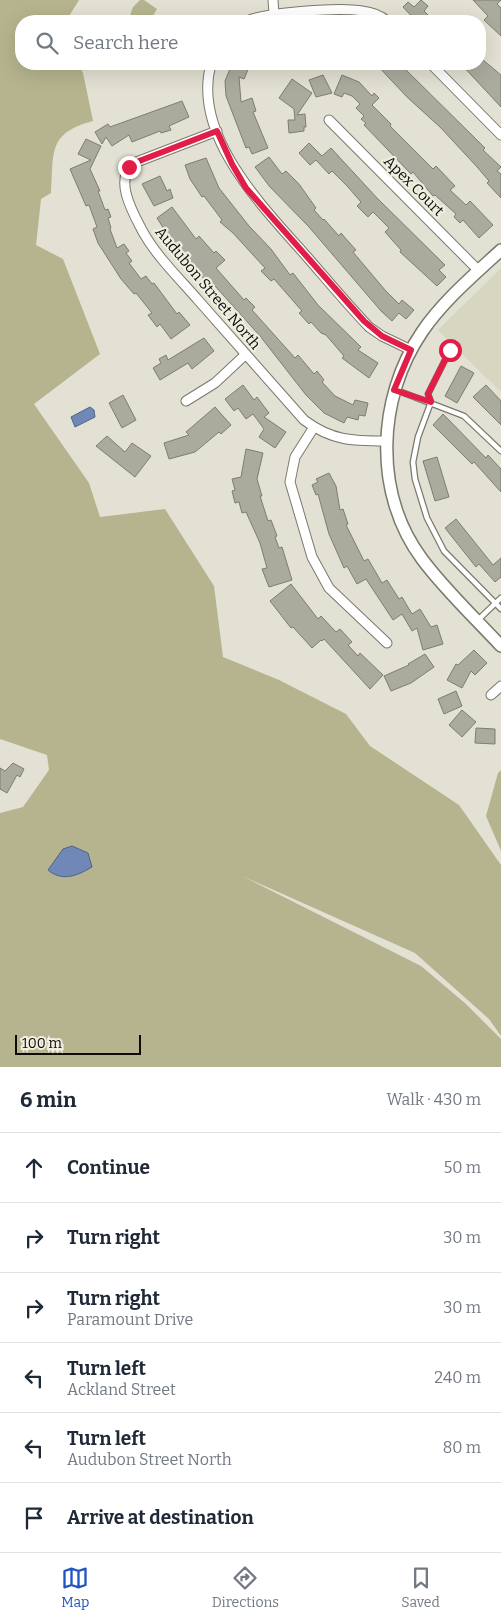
<!DOCTYPE html>
<meta charset="utf-8">
<style>
:root{--surface:#fff;--page:#f6f6f7;--text:#1f2937;--muted:#747a83;--line:#e0e1e3;--accent:#2253c1}
body{margin:0;font-family:Bitter,serif;background:var(--page);color:var(--text)}
.scale{position:absolute;left:15px;bottom:12px;width:126px;box-sizing:border-box;padding-left:5px;border:2px solid #0d0c08;border-top:0;font-size:14px;line-height:18px;white-space:nowrap;color:#0d0c08;-webkit-text-stroke:4px #efeee0;paint-order:stroke}
.stop{position:absolute;width:15px;height:15px;margin:-11px;border:4px solid #e11d48;border-radius:50%;background:#fff}
.stop.end{background:#e11d48;border-color:#fff;box-shadow:0 1px 5px #0008}
.list{margin:0;padding:0;list-style:none}
h2{display:flex;justify-content:space-between;align-items:center;height:65px;margin:0;padding:0 20px;font-size:21px}
h2 small{font-size:16px;font-weight:400;color:var(--muted)}
.list li{display:grid;grid-template-columns:32px 1fr auto;gap:15px;align-items:center;box-sizing:border-box;height:70px;padding:0 20px;border-top:1px solid var(--line)}
.list b{display:block;font-size:19px;white-space:nowrap}
.list p{margin:0;font-size:16px;white-space:nowrap;color:var(--muted)}
.list em{font-size:16px;font-style:normal;color:var(--muted)}
.icon{flex:none;width:28px;height:28px;fill:none;stroke:currentColor;stroke-width:2;stroke-linecap:round;stroke-linejoin:round}
.map{position:relative;flex:none;width:501px;height:1067px;overflow:hidden}
.search{position:absolute;background:var(--surface);box-shadow:0 5px 20px #0002;left:15px;right:15px;top:15px;height:55px;display:flex;align-items:center;gap:12px;box-sizing:border-box;padding:0 18px;border-radius:20px;color:var(--muted);font-size:19px}
.sheet{height:485px;background:var(--surface)}
nav{display:flex;justify-content:space-around;align-items:center;box-sizing:border-box;height:70px;border-top:1px solid var(--line);background:var(--surface);font-size:14px;color:var(--muted)}
nav a{display:grid;justify-items:center;gap:2px}
nav .on{color:var(--accent)}
.map>svg:first-child{display:block}
.built{fill:#d7d6c1}
.green{fill:#b5b48e}
.water{fill:#6f88b8;stroke:#526383}
.building{fill:#aaaa9d;stroke:#7d7d70}
.lines{fill:none;stroke-linecap:round;stroke-linejoin:round}
.lane-casing{stroke:#79796c;stroke-width:7}
.street-casing{stroke:#79796c;stroke-width:11}
.secondary-casing{stroke:#79796c;stroke-width:14}
.lane{stroke:#fff;stroke-width:4.5}
.street{stroke:#fff;stroke-width:9}
.secondary{stroke:#fff;stroke-width:11}
.route{stroke:#e11d48;stroke-width:6}
.labels{text-anchor:middle;dominant-baseline:central;stroke-width:4.5;stroke-linejoin:round;paint-order:stroke}
.street-label{font-size:15px;fill:#0d0c08;stroke:#efeee0}
</style>
<div class="map">
<svg width="501" height="1067" viewBox="0 0 501 1067">
<rect width="100%" height="100%" fill="#e2e1d3"/>
<!-- built -->
<path class="built" d="M501,268V392L438,330Z"/>
<!-- green -->
<path class="green" d="M0,0H79L66,21H21V64H79L83,73L93,121C47,133 54,153 51,193L41,199L36,245L63,259L100,354L34,404L89,483L100,517L165,509L214,586L223,657L279,680L346,714L370,746L459,805L501,865V1036L489,1019L415,953L242,876L421,966L466,1004L501,1039V1067H0V813L23,807L49,770L47,755L0,739Z
M140,0H144L157,9L150,21H128L133,7Z
M501,770V851L486,816L498,773Z"/>
<!-- water -->
<path class="water" d="M90,407L94,410L95,417L75,427L71,417Z
M72,846L88,853L92,867C77,876 62,882 48,870L63,849Z"/>
<!-- building -->
<path class="building" d="M421,0L428,6L424,11L434,21H416L403,7L408,2L414,7Z
M473,0H501L497,4L501,8V36L484,20L488,16Z
M483,60L501,75V107L461,64H480Z
M232,64L249,67L244,79L239,77L241,102L252,98L256,111L253,112L268,148L252,154L249,147L246,148L226,96L225,81Z
M376,64H400L485,148L483,150L501,167L497,171L501,174V198L487,183L489,181L478,168L441,128L407,97Z
M323,75L332,93L316,97L309,80Z
M342,75L359,82L372,96L374,93L379,98L372,105L391,124L390,126L433,169L436,166L455,186L450,190L466,205L470,201L493,225L479,238L463,220L460,223L454,217L456,214L435,195L433,196L413,172L411,174L364,125L366,123L361,119L364,116L356,108L360,104L352,96L344,93L342,97L334,94Z
M292,79L312,93L297,115L305,114L306,127H304V131L289,133L288,120H295L294,109L279,98Z
M182,101L189,117L169,126L171,130L161,133L160,131L132,142L129,135L112,146L106,137L102,144L95,132L108,124L110,127Z
M86,139L101,146L90,169L100,191H98L105,210L108,209L111,217L108,218L111,228L110,229L117,248L124,244L129,251L126,253L132,261L129,263L141,279L146,276L152,284L154,283L177,314L179,312L190,325L171,339L160,324L157,327L148,315L152,313L136,293L134,294L121,279L98,243L93,229L97,227L89,205L86,206L70,169L91,160L78,154Z
M309,143L322,156L331,148L377,198L445,265L439,270L446,277L437,286L400,252L401,250L385,232L389,228L373,212L368,217L357,206L361,202L348,187L332,171L329,174L316,160L310,165L299,153Z
M269,157L282,174L286,171L299,184L316,208L314,210L323,220L324,219L339,236L341,233L347,240L356,250L353,252L385,290L399,304L402,300L414,310L406,319L399,313L392,321L381,311L309,227L270,187L255,167Z
M206,158L219,188L249,226L271,249L290,275L293,273L318,305L361,347L358,350L378,363L369,378L342,358L344,356L326,335L321,333L311,322L309,324L299,313L302,311L274,279L271,281L261,271L265,268L233,233L220,222L222,220L204,196L202,197L190,179L185,165Z
M160,176L167,191L170,189L173,198L154,206L142,184Z
M172,207L196,239L199,236L214,253L216,251L225,260L216,268L244,300L246,298L255,307L252,310L295,358L298,355L314,374L317,371L324,380L322,382L335,396L353,405L355,400L368,403L365,416L359,415L358,420L347,417L344,423L324,413L306,395L260,336L207,277L204,279L192,266L171,240L157,218Z
M204,338L214,351L192,369L188,363L160,380L153,368L161,363L159,359L166,355L168,360Z
M461,366L474,373L457,403L445,396Z
M243,385L254,400L257,397L269,413L264,417L286,432L275,448L259,437L264,429L253,414L246,419L238,408L234,411L225,399Z
M486,385L501,401V425L473,397Z
M123,395L136,420L122,428L109,403Z
M215,407L231,425L221,434L219,432L195,452L169,459L164,443L189,435L186,432Z
M443,414L486,458L488,455L501,469V492L474,462L472,464L433,425Z
M107,436L125,452L132,443L151,456L135,477L96,446Z
M246,449L263,453L257,479L262,496H260L268,521L271,520L277,536L275,537L279,548L282,547L292,580L269,587L262,569L267,568L260,543L246,512L242,513L239,502L235,503L232,491L235,490L232,479L241,477Z
M437,457L449,497L435,501L423,461Z
M329,473L336,486L340,510L343,509L348,524L346,525L364,561L368,559L382,583L387,580L399,599L402,597L412,614L420,609L431,627L437,625L443,644L423,650L417,628L412,631L402,614L393,620L366,579L357,584L347,566L344,568L329,534L318,494L316,495L312,485L318,482L316,479Z
M456,519L493,565L501,558V577L495,582L479,564L476,567L445,528Z
M291,584L318,619L321,616L336,632L340,629L352,642L348,645L358,656L360,653L383,675L370,689L324,639L322,641L321,640L312,648L293,627L291,628L270,601Z
M474,650L487,663L475,675L471,671L462,688L447,680L456,664L458,665Z
M425,654L434,667L411,683L391,691L384,676L409,665L408,664Z
M456,691L462,706L444,714L438,699Z
M462,710L476,722L462,737L449,725Z
M476,728L495,729V744L475,743Z
M13,763L24,769L20,777L17,775L7,793L0,789V768L5,771Z"/>
<g class="lines">
<defs>
<path id="lane" d="M450,350L428,394L431,402L418,437L413,462L415,479L427,518L444,551L501,609
M396,390L464,416L501,451
M478,620L501,598"/>
<path id="street" d="M273,0L274,14
M247,21C266,12 341,7 362,11C371,12 380,15 387,21
M211,64C191,136 265,209 308,258C328,281 348,305 369,327L382,336L411,350
M431,64L501,135
M329,120L479,271
M217,131L134,163C113,179 133,213 143,232C157,257 179,278 198,300C233,340 269,380 304,420C332,441 353,441 386,441
M186,401L215,383L245,355
M314,427L295,457L290,482L312,557L329,588L387,643
M491,695L501,686"/>
<path id="secondary" d="M501,250C474,275 443,301 422,332C377,398 373,493 422,559C445,590 475,618 501,646"/>
</defs>
<!-- lane casing -->
<use href="#lane" class="lane-casing"/>
<!-- street casing -->
<use href="#street" class="street-casing"/>
<!-- secondary casing -->
<use href="#secondary" class="secondary-casing"/>
<!-- lane -->
<use href="#lane" class="lane"/>
<!-- street -->
<use href="#street" class="street"/>
<!-- secondary -->
<use href="#secondary" class="secondary"/>
</g>
<g class="lines">
<!-- route -->
<path class="route" d="M129,167L134,163L217,131L232,164L246,188L364,321L382,336L411,350L394,390L431,402L428,394L450,350"/>
</g>
<g class="labels">
<!-- street labels -->
<g class="street-label">
<text transform="translate(414 186) rotate(45)">Apex Court</text>
<text transform="translate(208 288) rotate(50)">Audubon Street North</text>
</g>
</g>
</svg>
<div class="scale">100 m</div>
<div class="stop" style="left:450px;top:350px"></div>
<div class="stop end" style="left:129px;top:167px"></div>
<div class="search"><svg class="icon" aria-label="search" viewBox="0 0 24 24"><circle cx="10" cy="10" r="6"/><path d="M15 15l6 6"/></svg>Search here</div>
</div>
<section class="sheet">
<h2>6 min<small>Walk · 430 m</small></h2>
<ul class="list">
<li><svg class="icon" aria-label="ahead" viewBox="0 0 24 24"><path d="M12 20V5M6 11l6-6 6 6"/></svg><div><b>Continue</b></div><em>50 m</em></li>
<li><svg class="icon" aria-label="right" viewBox="0 0 24 24"><path d="M7 20v-9h11M14 6l5 5-5 5"/></svg><div><b>Turn right</b></div><em>30 m</em></li>
<li><svg class="icon" aria-label="right" viewBox="0 0 24 24"><path d="M7 20v-9h11M14 6l5 5-5 5"/></svg><div><b>Turn right</b><p>Paramount Drive</p></div><em>30 m</em></li>
<li><svg class="icon" aria-label="left" viewBox="0 0 24 24"><path d="M17 20v-9H6M10 6l-5 5 5 5"/></svg><div><b>Turn left</b><p>Ackland Street</p></div><em>240 m</em></li>
<li><svg class="icon" aria-label="left" viewBox="0 0 24 24"><path d="M17 20v-9H6M10 6l-5 5 5 5"/></svg><div><b>Turn left</b><p>Audubon Street North</p></div><em>80 m</em></li>
<li><svg class="icon" aria-label="arrive" viewBox="0 0 24 24"><path d="M6 21V4h12l-3 4 3 4H6"/></svg><div><b>Arrive at destination</b></div></li>
</ul>
</section>
<nav>
<a class="on"><svg class="icon" aria-label="map" viewBox="0 0 24 24"><path d="M3 6l6-2 6 2 6-2v14l-6 2-6-2-6 2zM9 4v14M15 6v14"/></svg>Map</a>
<a><svg class="icon" aria-label="directions" viewBox="0 0 24 24"><path d="M12 3l9 9-9 9-9-9zM9 14v-3h6M13 9l2 2-2 2"/></svg>Directions</a>
<a><svg class="icon" aria-label="saved" viewBox="0 0 24 24"><path d="M7 4h10v16l-5-4-5 4z"/></svg>Saved</a>
</nav>
